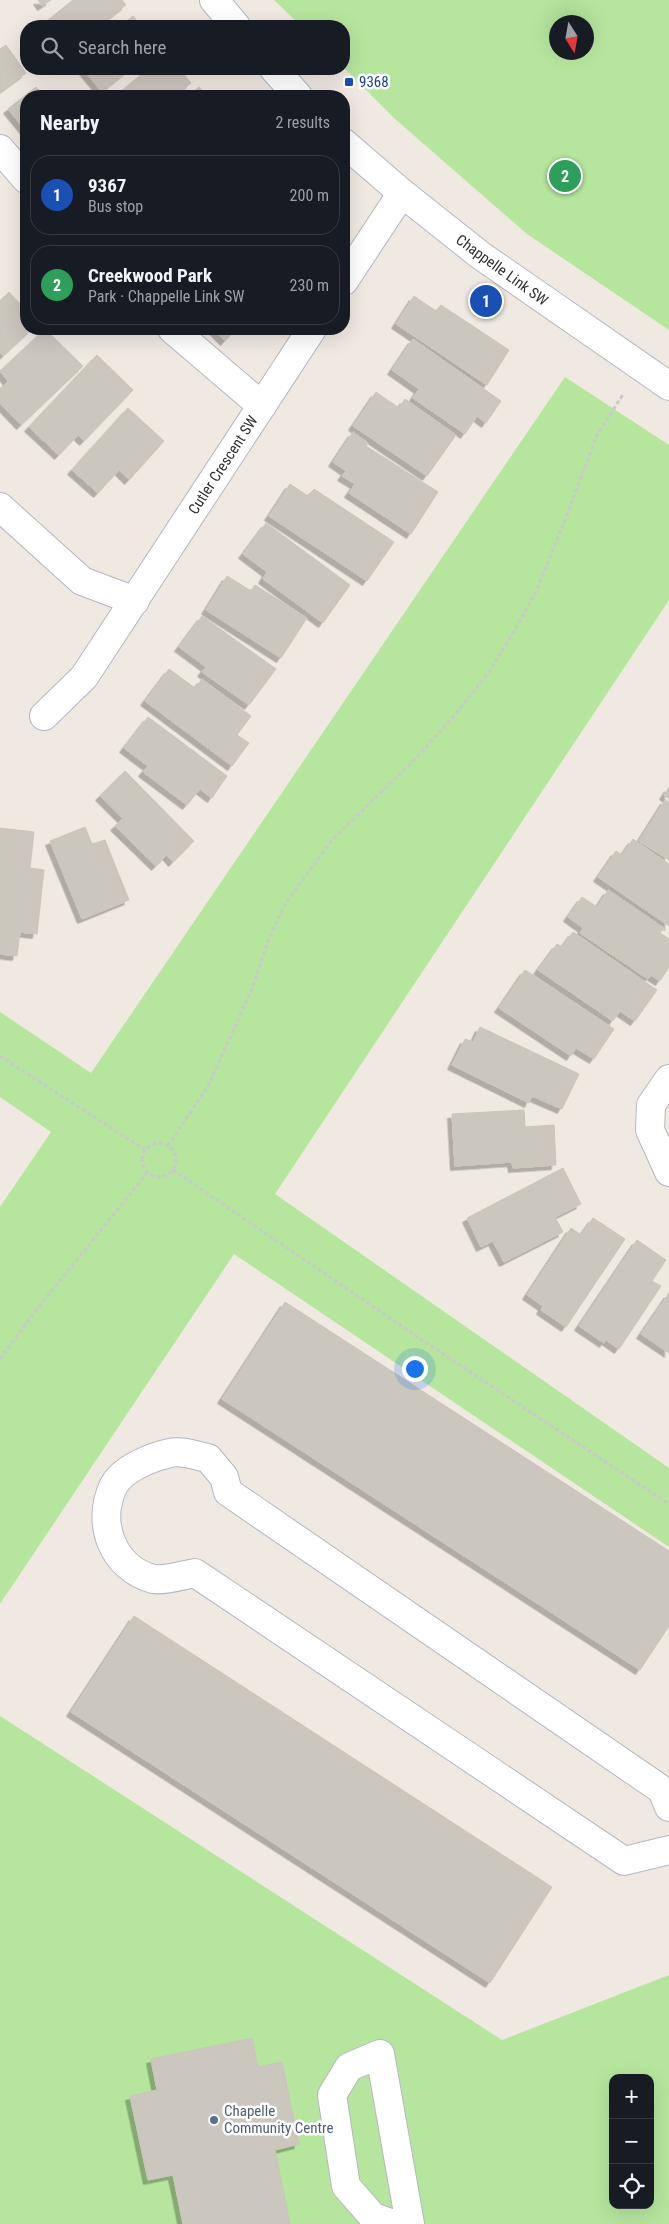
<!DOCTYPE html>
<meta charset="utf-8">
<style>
:root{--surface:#171b24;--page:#20242c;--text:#f1f3f6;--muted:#9ea1a6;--line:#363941;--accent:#4264fb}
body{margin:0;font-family:"Roboto Condensed",sans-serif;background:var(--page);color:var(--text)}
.controls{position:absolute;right:15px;bottom:15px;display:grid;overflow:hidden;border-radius:10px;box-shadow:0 5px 20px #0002}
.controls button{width:45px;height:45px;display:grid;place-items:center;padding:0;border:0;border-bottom:1px solid var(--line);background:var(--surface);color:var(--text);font:25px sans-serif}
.compass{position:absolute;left:549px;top:15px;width:45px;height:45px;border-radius:50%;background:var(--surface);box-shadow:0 5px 20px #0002;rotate:169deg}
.you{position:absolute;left:414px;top:1368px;width:18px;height:18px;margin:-12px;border:4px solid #fff;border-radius:50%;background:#1a73e8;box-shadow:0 0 0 8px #1a73e833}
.badge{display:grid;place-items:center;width:32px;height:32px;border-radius:50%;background:var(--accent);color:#fff;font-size:16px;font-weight:700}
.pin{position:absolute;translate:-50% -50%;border:2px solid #fff;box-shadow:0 1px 5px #0006}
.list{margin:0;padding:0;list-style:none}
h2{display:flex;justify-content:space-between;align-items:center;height:65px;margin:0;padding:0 20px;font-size:21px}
h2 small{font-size:16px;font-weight:400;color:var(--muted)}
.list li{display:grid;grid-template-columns:32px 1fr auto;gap:15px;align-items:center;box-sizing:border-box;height:80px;margin:0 10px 10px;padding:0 10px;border:1px solid var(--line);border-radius:20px}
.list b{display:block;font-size:19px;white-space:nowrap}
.list p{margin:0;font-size:16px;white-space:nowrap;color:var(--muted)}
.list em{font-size:16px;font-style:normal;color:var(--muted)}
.icon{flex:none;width:28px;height:28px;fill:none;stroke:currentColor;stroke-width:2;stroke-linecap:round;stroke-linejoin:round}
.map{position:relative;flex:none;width:669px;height:2224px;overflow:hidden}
.search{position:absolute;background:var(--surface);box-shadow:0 5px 20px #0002;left:20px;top:20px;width:330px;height:55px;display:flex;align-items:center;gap:12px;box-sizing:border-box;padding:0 18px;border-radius:20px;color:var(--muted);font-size:19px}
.panel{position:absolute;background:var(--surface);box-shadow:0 5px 20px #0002;left:20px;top:90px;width:330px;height:245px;border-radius:20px}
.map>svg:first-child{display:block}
.green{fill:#b6e59e;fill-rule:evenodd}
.building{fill:#cbc7bf;stroke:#cbc5ba;filter:url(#shadow)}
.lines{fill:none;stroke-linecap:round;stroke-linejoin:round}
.minor-casing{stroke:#b4b7c1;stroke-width:30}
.path{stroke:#c9c9c9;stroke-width:3;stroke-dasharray:4 2.5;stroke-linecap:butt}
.minor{stroke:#fff;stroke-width:28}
.transit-dot{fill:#1a4fb4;stroke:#fff;stroke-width:2}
.service-dot{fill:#5c6f8a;stroke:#fff;stroke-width:2}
.labels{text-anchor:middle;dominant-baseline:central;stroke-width:5;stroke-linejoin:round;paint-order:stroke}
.transit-label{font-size:15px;fill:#164399;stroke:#fff;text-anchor:start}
.street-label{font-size:15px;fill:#2e2e2e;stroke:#fff}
.service-label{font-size:15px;fill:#4e5e75;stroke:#fff;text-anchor:start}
</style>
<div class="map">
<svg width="669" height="2224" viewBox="0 0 669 2224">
<defs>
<filter id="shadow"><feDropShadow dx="-4.5" dy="4.5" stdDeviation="0" flood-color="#0004"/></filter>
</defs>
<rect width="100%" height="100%" fill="#efe9e1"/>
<!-- green -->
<path class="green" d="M274,0H669V330L527,234L394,118L344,68V26H301ZM586,22V52H556V22Z
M565,377L669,445V600L275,1194L669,1468V1547L234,1254L0,1604V1207L51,1132L0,1097V1012L91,1073Z
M0,1716L502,2040L669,1975V2224H0ZM613,2078H650V2205H613Z"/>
<!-- building -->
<path class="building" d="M38,0H51L42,6Z
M73,0H122L126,5L99,26H53L48,20Z
M133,16L141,26H121Z
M6,45L26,73L0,92V49Z
M83,69H130L102,92Z
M148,69H180L191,83L175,96H115Z
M36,87L44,96H26V131L8,109Z
M199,87L207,96H189Z
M9,292L26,310V329H32L3,356L0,353V301Z
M414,296L436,311L441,305L509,350L487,385L396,324Z
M45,329L83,366L21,425L0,403V389L8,381L0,371Z
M213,329H236L225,341Z
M413,339L501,401L486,423L477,416L465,434L413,398L419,389L392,370Z
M97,355L133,390L84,441L78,435L59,455L29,427Z
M376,392L399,408L405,399L456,435L427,476L353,426Z
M128,408L164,441L129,480L119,470L98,493L72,470Z
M353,432L368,443L366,446L438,492L411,534L349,493L355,484L342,476L346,471L333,462Z
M290,484L308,496L314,489L394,542L367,581L269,516Z
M266,523L350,585L323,623L263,579L267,572L243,554Z
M227,576L251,591L255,585L307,618L281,658L206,610Z
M202,616L276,669L249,705L202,672L206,667L179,647Z
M169,669L195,688L202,679L251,716L237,735L249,743L232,766L145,701Z
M148,717L227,776L212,798L200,789L187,805L143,772L148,766L124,748Z
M125,771L194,841L173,862L167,855L156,866L115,826L123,819L100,796Z
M669,787V799L664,795Z
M665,800L669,802V860L639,841Z
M85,827L92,844L105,840L129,900L82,919L50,841Z
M0,828L34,832L30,868L44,870L37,934L20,932L17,956L0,954Z
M633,839L669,864V926L598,877L616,851L622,855Z
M608,890L664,928L660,933L669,939V967L660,981L651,975L648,979L580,933L583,928L568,917L582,897L597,907Z
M573,932L657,990L635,1021L620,1011L613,1021L538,970L557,944L562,947Z
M525,970L614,1029L594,1059L576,1048L571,1056L499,1008Z
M480,1027L579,1074L562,1109L532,1096L529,1103L452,1065L465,1039L473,1042Z
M524,1110L525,1127L554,1125L556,1165L513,1168L512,1162L455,1166L452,1114Z
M563,1168L581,1204L555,1217L563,1232L504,1262L493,1241L481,1247L467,1218Z
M593,1218L625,1239L566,1327L541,1310L543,1306L527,1295L571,1228L581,1235Z
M637,1240L666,1260L652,1281L661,1286L619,1349L606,1340L604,1343L579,1326Z
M669,1293V1353L641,1334Z
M285,1302L669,1551V1626L640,1670L222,1399Z
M134,1616L552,1887L490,1983L71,1712Z
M252,2038L258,2067L282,2062L299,2144L275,2150L290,2224H183L173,2175L148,2180L130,2096L157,2090L151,2059Z"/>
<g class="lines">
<defs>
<path id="minor" d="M214,0L236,26
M274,69L298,96
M344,143L402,193L480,255L669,386
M0,149L26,179
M344,281L402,193
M172,329L262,406
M0,507L82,581L135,601
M44,716L84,677L312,329
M669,1079L651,1105L650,1130L669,1172
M669,1807L662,1790L228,1492L224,1477L208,1458C197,1456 181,1450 170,1453C152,1457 121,1469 113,1487C96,1524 113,1568 153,1579C165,1581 183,1575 195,1573L624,1861L669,1850
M393,2224L373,2217L346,2186L332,2095L349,2067L380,2054L410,2224"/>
</defs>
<!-- minor casing -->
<use href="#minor" class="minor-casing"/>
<!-- path -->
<path class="path" d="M0,1056L145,1150
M142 1160a17 17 0 1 1 34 0a17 17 0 1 1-34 0Z
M168,1146L208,1086L251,991L268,941L285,904L332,840L417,757L459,710L489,672L513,633L536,592L567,515L597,435L624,393
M173,1170L416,1336L669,1504
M0,1359L33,1314L147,1173"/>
<!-- minor -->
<use href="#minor" class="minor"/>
</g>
<!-- markers -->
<rect class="transit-dot" x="344" y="77" width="10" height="10" rx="2.5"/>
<circle class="service-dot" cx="214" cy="2120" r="5"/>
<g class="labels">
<!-- transit labels -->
<g class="transit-label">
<text x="359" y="82">9368</text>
</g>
<!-- street labels -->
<g class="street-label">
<text transform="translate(502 270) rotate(36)">Chappelle Link SW</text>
<text transform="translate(223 465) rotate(-57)">Cutler Crescent SW</text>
</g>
<!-- service labels -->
<g class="service-label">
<text x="224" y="2111">Chapelle<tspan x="224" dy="17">Community Centre</tspan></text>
</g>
</g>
</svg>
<div class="controls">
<button>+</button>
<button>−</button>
<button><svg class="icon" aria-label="locate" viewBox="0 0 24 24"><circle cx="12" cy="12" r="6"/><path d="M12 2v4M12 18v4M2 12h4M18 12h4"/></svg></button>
</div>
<svg class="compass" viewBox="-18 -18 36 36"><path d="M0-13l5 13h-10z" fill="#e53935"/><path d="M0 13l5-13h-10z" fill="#9ea1a6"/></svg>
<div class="you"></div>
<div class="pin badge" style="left:486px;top:301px;background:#1a4fb4">1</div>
<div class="pin badge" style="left:565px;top:176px;background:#2e9e5b">2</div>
<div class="search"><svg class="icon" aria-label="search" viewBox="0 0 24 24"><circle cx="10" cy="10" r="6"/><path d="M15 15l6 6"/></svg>Search here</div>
<section class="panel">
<h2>Nearby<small>2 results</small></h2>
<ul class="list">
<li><span class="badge" style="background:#1a4fb4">1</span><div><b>9367</b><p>Bus stop</p></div><em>200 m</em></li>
<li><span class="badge" style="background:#2e9e5b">2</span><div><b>Creekwood Park</b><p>Park · Chappelle Link SW</p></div><em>230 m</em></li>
</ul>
</section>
</div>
